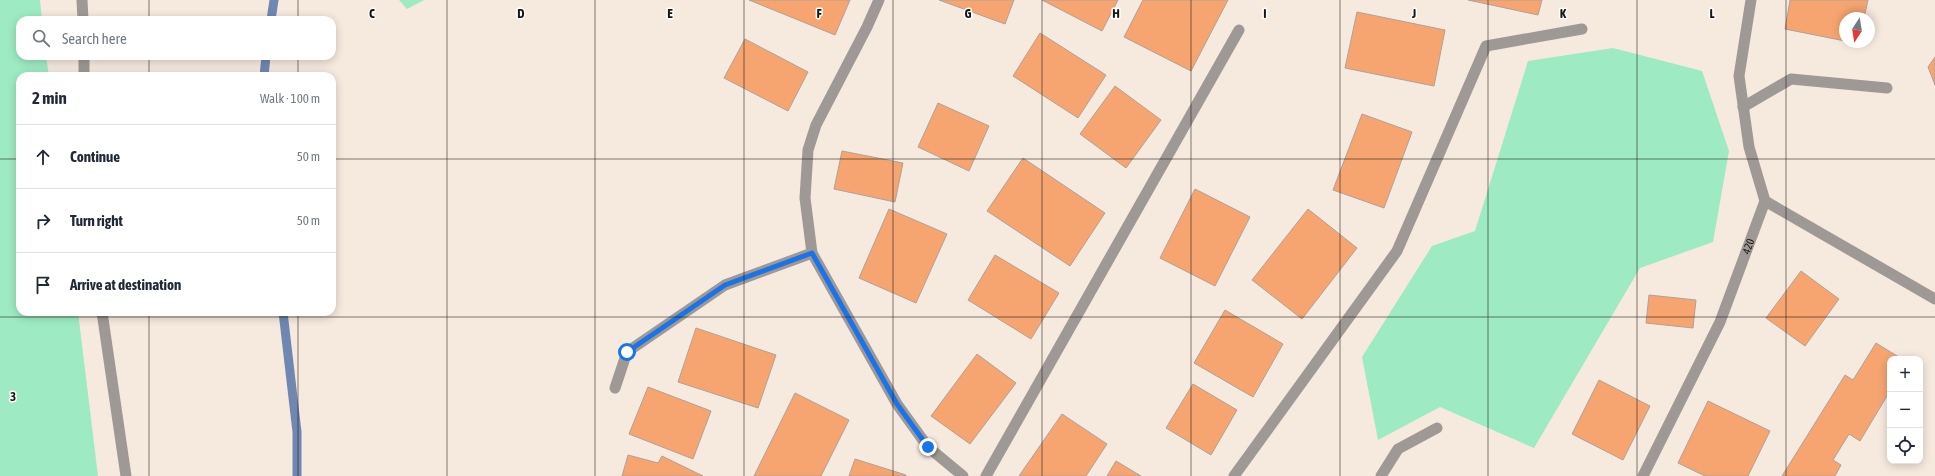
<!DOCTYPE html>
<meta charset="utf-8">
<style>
:root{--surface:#fff;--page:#f2f2f3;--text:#1f2937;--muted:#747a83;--line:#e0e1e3}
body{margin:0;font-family:"Asap Condensed",sans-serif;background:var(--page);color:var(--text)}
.controls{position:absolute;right:12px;bottom:12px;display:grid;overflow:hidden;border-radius:8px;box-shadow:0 2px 10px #0003}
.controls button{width:36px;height:36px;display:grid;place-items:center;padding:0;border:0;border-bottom:1px solid var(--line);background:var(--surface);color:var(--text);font:20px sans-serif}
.compass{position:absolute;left:1839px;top:12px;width:36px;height:36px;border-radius:50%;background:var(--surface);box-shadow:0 2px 10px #0003;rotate:192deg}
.stop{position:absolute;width:12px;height:12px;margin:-9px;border:3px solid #1a73e8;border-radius:50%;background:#fff}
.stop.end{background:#1a73e8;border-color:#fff;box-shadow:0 1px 4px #0008}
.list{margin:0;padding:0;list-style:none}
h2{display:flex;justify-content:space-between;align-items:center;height:52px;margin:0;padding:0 16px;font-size:17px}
h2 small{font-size:13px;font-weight:400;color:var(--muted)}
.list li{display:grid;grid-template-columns:26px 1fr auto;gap:12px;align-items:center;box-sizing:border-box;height:64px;padding:0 16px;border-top:1px solid var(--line)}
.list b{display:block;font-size:15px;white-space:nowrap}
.list em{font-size:13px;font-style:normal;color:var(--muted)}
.icon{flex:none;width:22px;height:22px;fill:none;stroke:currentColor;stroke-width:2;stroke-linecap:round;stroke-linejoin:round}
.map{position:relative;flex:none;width:1935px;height:476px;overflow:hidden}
.search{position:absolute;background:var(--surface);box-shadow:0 2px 10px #0003;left:16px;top:16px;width:320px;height:44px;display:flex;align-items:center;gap:10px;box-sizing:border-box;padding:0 14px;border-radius:12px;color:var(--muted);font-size:15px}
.panel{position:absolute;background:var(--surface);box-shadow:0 2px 10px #0003;left:16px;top:72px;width:320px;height:244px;border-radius:12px}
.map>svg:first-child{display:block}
.green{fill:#9eebc3}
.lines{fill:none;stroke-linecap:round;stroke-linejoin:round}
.stream{stroke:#7088b1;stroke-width:9}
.building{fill:#f6a570;stroke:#afa199}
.service{stroke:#9f9995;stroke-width:11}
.minor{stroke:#9f9995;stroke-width:11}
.route{stroke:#1a73e8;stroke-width:5}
.grid{fill:none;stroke:#191511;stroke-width:1;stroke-opacity:0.55}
.labels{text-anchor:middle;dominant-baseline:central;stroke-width:3;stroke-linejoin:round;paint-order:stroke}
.street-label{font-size:11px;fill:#191511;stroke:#fff}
.grid-label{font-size:13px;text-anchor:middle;font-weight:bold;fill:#191511;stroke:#fff;stroke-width:3;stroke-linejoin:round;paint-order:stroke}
</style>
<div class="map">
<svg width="1935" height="476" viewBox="0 0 1935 476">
<rect width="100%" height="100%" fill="#f6e9de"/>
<!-- green -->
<path class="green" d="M0,0H40L42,20H20V56H46L49,76H20V312H78L98,476H0Z
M399,0H424L407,9Z
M1613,48L1702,71L1729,151L1713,242L1640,268L1534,448L1440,407L1378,440L1362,357L1432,246L1475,231L1528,61Z"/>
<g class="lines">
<!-- stream -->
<path class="stream" d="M271,20L274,0
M264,76L266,56
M283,312L297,432V476"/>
</g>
<!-- building -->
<path class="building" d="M749,0H850L835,35Z
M939,0H1014L1005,24Z
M1042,0H1118L1102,31Z
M1143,0H1228L1191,71L1124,37Z
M1468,0H1542L1538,15Z
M1790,0H1868L1864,18H1845V41L1785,29Z
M1357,12L1445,30L1434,86L1345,68Z
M1040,33L1106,75L1078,118L1013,76Z
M745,39L808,72L788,111L724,78Z
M1935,57V85L1928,67Z
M1115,86L1161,120L1126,168L1080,134Z
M938,103L989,126L969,171L918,147Z
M1362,114L1412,132L1384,208L1333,190Z
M842,151L903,163L895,202L834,189Z
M1023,158L1105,213L1070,266L987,211Z
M1195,189L1250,217L1215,286L1160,258Z
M889,209L947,234L916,303L859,278Z
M1308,209L1357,248L1302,319L1252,280Z
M995,255L1059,293L1031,339L968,300Z
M1801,271L1839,299L1805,346L1766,318Z
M1649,295L1696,300L1693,328L1646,323Z
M1225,310L1283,344L1253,397L1194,363Z
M696,328L776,355L758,408L678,382Z
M1876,343L1902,359H1890V391L1860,441L1849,434L1833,460L1841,465L1835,476H1782L1845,375L1853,380Z
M977,354L1016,383L970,444L931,416Z
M1599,380L1650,406L1623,460L1572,434Z
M1193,384L1237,410L1211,455L1166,428Z
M648,387L711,411L693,459L629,434Z
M795,393L849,420L821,476H754Z
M1708,401L1770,431L1748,476H1705L1678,463Z
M1062,414L1107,444L1086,476H1019Z
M628,455L658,463L662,456L703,476H622Z
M855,459L906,475V476H849Z
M1116,461L1141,476H1107Z"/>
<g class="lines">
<!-- service -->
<path class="service" d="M1743,107L1791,79L1887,88
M1381,476L1398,449L1437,428"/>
<!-- minor -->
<g class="minor">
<path d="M82,0L83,20"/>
<path d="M879,0L867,27L816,125L808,150L805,198L812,253L897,404L928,447L963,476"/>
<path d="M84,56V76"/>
<path d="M1765,201L1935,299"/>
<path d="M102,312L126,476"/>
<path d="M615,388L627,352L725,285L812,253"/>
<path d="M986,476L1239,30"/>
<path d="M1234,476L1397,251L1486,46L1582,29"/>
<path id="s1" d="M1643,476L1720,322L1765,201L1749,147L1739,76L1751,0"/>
</g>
</g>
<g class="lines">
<!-- route -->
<path class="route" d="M627,352L725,285L812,253L897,404L928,447"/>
</g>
<!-- grid -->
<path class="grid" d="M149,0V20M298,0V20M447,0V476M595,0V476M744,0V476M893,0V476M1042,0V476M1191,0V476M1340,0V476M1488,0V476M1637,0V476M1786,0V476M149,56V76M298,56V76M0,159H20M332,159H1935M149,312V476M298,312V476M0,317H1935"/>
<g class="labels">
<!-- street labels -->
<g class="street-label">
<text stroke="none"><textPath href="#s1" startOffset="253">420</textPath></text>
</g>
</g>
<g class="grid-label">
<text x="372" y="18">C</text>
<text x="521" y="18">D</text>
<text x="670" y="18">E</text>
<text x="819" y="18">F</text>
<text x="968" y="18">G</text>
<text x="1116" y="18">H</text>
<text x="1265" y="18">I</text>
<text x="1414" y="18">J</text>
<text x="1563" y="18">K</text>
<text x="1712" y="18">L</text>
<text x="13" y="401">3</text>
</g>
</svg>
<div class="controls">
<button>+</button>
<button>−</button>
<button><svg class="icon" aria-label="locate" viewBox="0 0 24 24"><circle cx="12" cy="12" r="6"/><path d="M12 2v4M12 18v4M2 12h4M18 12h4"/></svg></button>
</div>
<svg class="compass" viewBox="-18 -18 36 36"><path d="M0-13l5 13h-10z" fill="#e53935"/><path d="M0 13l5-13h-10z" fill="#747a83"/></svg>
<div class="stop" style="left:627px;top:352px"></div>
<div class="stop end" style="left:928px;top:447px"></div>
<div class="search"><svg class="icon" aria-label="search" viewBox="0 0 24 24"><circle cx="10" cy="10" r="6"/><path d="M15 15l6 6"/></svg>Search here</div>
<section class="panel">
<h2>2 min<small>Walk · 100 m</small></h2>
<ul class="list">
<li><svg class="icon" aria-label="ahead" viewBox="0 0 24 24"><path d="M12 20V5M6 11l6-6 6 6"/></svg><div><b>Continue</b></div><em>50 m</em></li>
<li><svg class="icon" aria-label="right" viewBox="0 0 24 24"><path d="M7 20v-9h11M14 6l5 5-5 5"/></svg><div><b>Turn right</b></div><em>50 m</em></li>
<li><svg class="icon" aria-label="arrive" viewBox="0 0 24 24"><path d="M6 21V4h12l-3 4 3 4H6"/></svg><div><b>Arrive at destination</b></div></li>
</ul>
</section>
</div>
